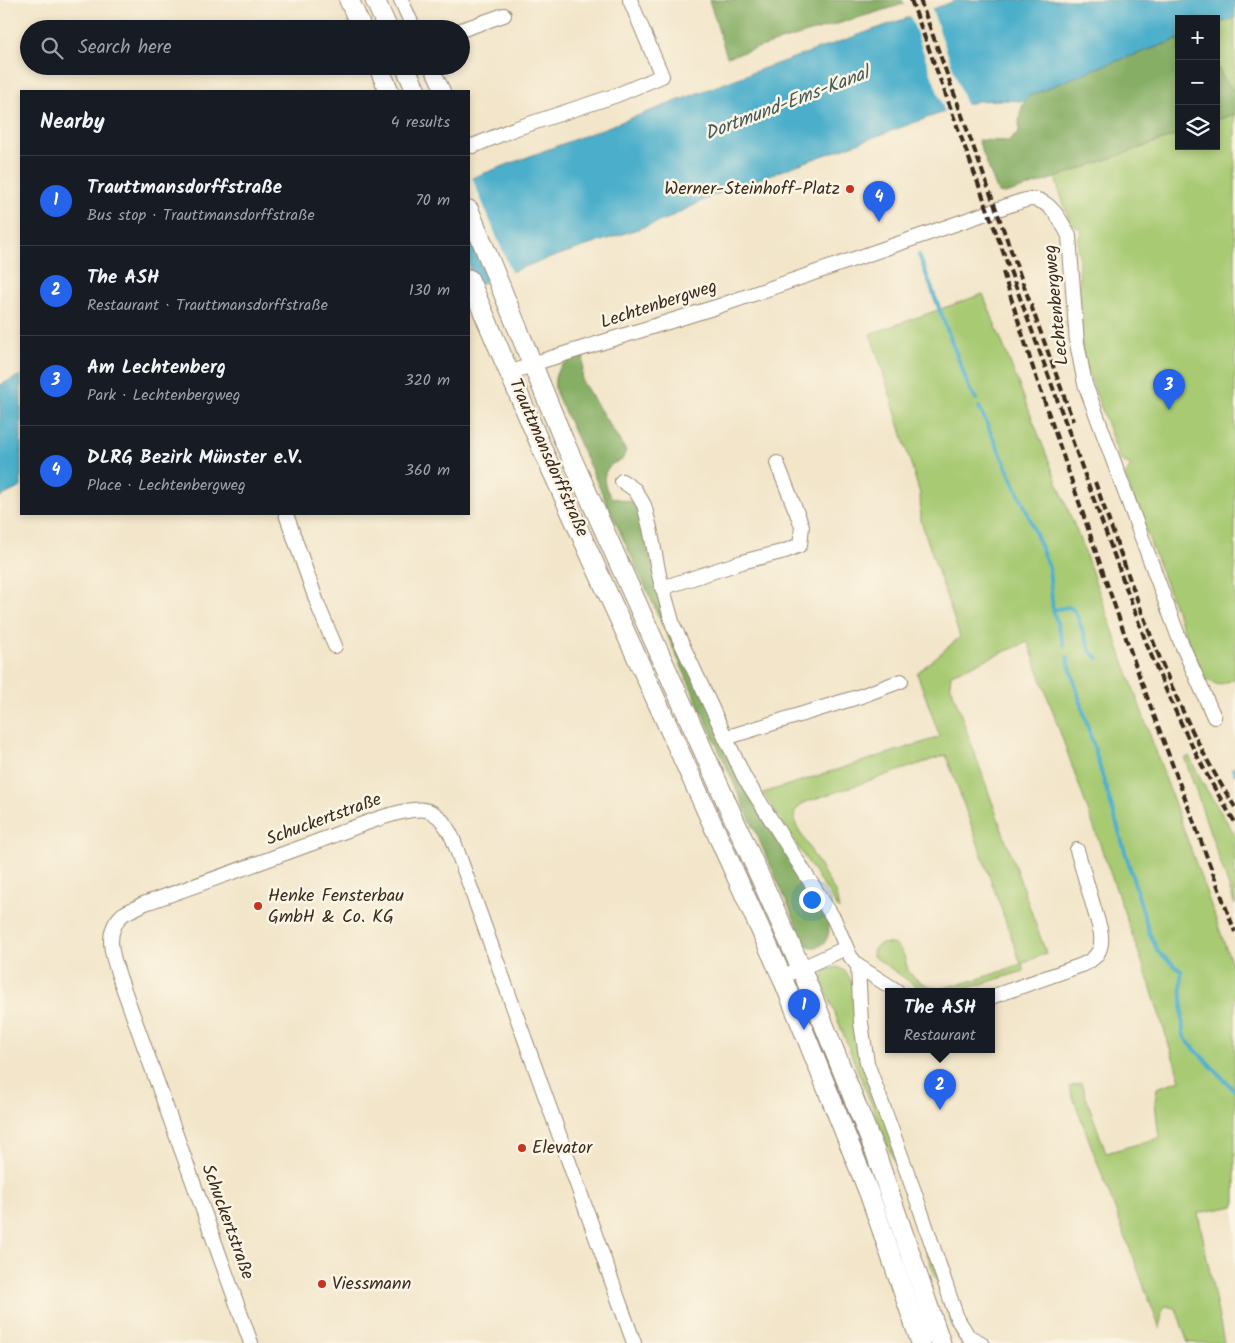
<!DOCTYPE html>
<meta charset="utf-8">
<style>
:root{--surface:#171b24;--page:#242831;--text:#f1f3f6;--muted:#9ea1a6;--line:#363941;--accent:#2563eb}
body{margin:0;font-family:Kalam,sans-serif;background:var(--page);color:var(--text)}
.controls{position:absolute;right:15px;top:15px;display:grid;overflow:hidden;border-radius:0px;box-shadow:0 2px 8px #0003}
.controls button{width:45px;height:45px;display:grid;place-items:center;padding:0;border:0;border-bottom:1px solid var(--line);background:var(--surface);color:var(--text);font:25px sans-serif}
.you{position:absolute;left:811px;top:899px;width:18px;height:18px;margin:-12px;border:4px solid #fff;border-radius:50%;background:#1a73e8;box-shadow:0 0 0 8px #1a73e833}
.badge{display:grid;place-items:center;width:32px;height:32px;border-radius:50%;background:var(--accent);color:#fff;font-size:16px;font-weight:700}
.pin{position:absolute;translate:-50% -41px;filter:drop-shadow(0 1px 2px #0008)}
.pin::after{content:'';position:absolute;top:26px;width:18px;height:15px;background:inherit;clip-path:polygon(0 0,100% 0,50% 100%)}
.popup{position:absolute;left:885px;top:988px;width:110px;height:65px;box-sizing:border-box;display:grid;place-content:center;border-radius:0px;background:var(--surface);filter:drop-shadow(0 1px 4px #0005);font-size:16px;white-space:nowrap;color:var(--muted)}
.popup b{font-size:19px;color:var(--text)}
.popup::after{content:'';position:absolute;left:50%;top:100%;margin-left:-10px;border:10px solid transparent;border-top-color:var(--surface)}
.list{margin:0;padding:0;list-style:none}
h2{display:flex;justify-content:space-between;align-items:center;height:65px;margin:0;padding:0 20px;font-size:21px}
h2 small{font-size:16px;font-weight:400;color:var(--muted)}
.list li{display:grid;grid-template-columns:32px 1fr auto;gap:15px;align-items:center;box-sizing:border-box;height:90px;padding:0 20px;border-top:1px solid var(--line)}
.list b{display:block;font-size:19px;white-space:nowrap}
.list p{margin:0;font-size:16px;white-space:nowrap;color:var(--muted)}
.list em{font-size:16px;font-style:normal;color:var(--muted)}
.icon{flex:none;width:28px;height:28px;fill:none;stroke:currentColor;stroke-width:2;stroke-linecap:round;stroke-linejoin:round}
.map{position:relative;flex:none;width:1235px;height:1343px;overflow:hidden}
.search{position:absolute;background:var(--surface);box-shadow:0 2px 8px #0003;left:20px;top:20px;width:450px;height:55px;display:flex;align-items:center;gap:12px;box-sizing:border-box;padding:0 18px;border-radius:28px;color:var(--muted);font-size:19px}
.panel{position:absolute;background:var(--surface);box-shadow:0 2px 8px #0003;left:20px;top:90px;width:450px;height:425px;border-radius:0px}
.map>svg:first-child{display:block}
.green{fill:#a8ca73;stroke:#727a48}
.forest{fill:#86ae65;stroke:#606c42}
.water{fill:#4cafcb;stroke:#446c74}
.pier{fill:#f2e5c9}
.lines{fill:none;stroke-linecap:round;stroke-linejoin:round}
.stream{stroke:#4cafcb;stroke-width:4}
.street-casing{stroke:#968874;stroke-width:16}
.secondary-casing{stroke:#968874;stroke-width:21}
.street{stroke:#fff;stroke-width:14}
.secondary{stroke:#fff;stroke-width:19}
.rail{stroke:#3b2a1e;stroke-width:4;stroke-dasharray:8 4;stroke-linecap:butt}
.poi-dot{fill:#c8321e;stroke:#fcf5e5;stroke-width:2}
.labels{text-anchor:middle;dominant-baseline:central;stroke-width:5;stroke-linejoin:round;paint-order:stroke}
.poi-label{font-size:18px;fill:#3b2a1e;stroke:#fcf5e5;text-anchor:start}
.street-label{font-size:18px;fill:#3b2a1e;stroke:#fcf5e5}
.water-label{font-size:19px;font-style:italic;fill:#41595b;stroke:#fcf5e5}
</style>
<div class="map">
<svg width="1235" height="1343" viewBox="0 0 1235 1343">
<rect width="100%" height="100%" fill="#fcf5e5"/>
<filter id="ink" filterUnits="userSpaceOnUse"><feTurbulence type="fractalNoise" baseFrequency=".02" numOctaves="2"/><feDisplacementMap in="SourceGraphic" scale="10" xChannelSelector="R" yChannelSelector="G"/><feConvolveMatrix kernelMatrix="1 2 1 2 8 2 1 2 1" color-interpolation-filters="sRGB"/></filter>
<filter id="wash" filterUnits="userSpaceOnUse"><feTurbulence type="fractalNoise" baseFrequency=".0096" numOctaves="4" result="noise"/><feDisplacementMap in="SourceGraphic" scale="20" xChannelSelector="R" yChannelSelector="G"/><feGaussianBlur stdDeviation="1.12" result="paint"/><feColorMatrix in="noise" values="0 0 0 0 0 0 0 0 0 0 0 0 0 0 0 0 0 1.4 0 .05"/><feComposite in="paint" operator="in"/></filter>
<g filter="url(#wash)">
<rect width="100%" height="100%" fill="#f2e5c9"/>
<!-- green -->
<path class="green" d="M1235,18V91C1212,69 1216,55 1216,25Z
M1235,114V679L1219,685L1202,678L1125,476L1131,465L1120,460L1084,360L1082,346L1078,240L1082,230L1070,223L1055,178L1179,134V146H1216V120Z
M983,294L1084,550L1235,973V1206L1198,1213L1224,1343H1188L1176,1309L1167,1306L1162,1310L1160,1329L1069,1087L1081,1083L1106,1153L1159,1138L1155,1102L1157,1088L1180,1080L1148,979L1028,642L951,674L950,684L1046,953L1022,964L1024,971L958,991H923L873,956C871,942 890,941 898,947C906,953 905,965 909,972C913,978 925,985 932,987C946,992 1005,970 1021,964L946,755L806,802C795,807 792,814 796,825L836,894L839,910L763,793L940,737L917,673L960,637L921,521L920,494L880,362L870,334Z
M1189,756L1203,784L1235,835V905L1185,759Z
M837,967C858,973 854,1005 855,1023L951,1314L965,1343H961L952,1324L898,1171L822,981L823,975L826,970Z"/>
<!-- forest -->
<path class="forest" d="M709,0H902L904,4L727,57Z
M1179,39V134L1055,178L1005,194L998,193L978,140L1008,141L1019,133C1019,120 1019,106 1029,96L1094,69Z
M1216,63L1224,81L1235,91V114L1216,120Z
M584,354L582,381L626,451L622,460C619,462 614,462 611,465C600,474 604,490 613,498L634,502L640,509L663,614L828,923C832,937 822,953 806,945L666,632L556,393C550,370 564,361 584,354Z"/>
<!-- water -->
<path class="water" d="M958,0H1235V18L1216,25V19H1179V39L1094,69L1029,96L1024,101L1002,100L977,101L927,118L714,195L665,220L532,264L469,288V179L762,69Z
M21,375V487L0,497V385Z"/>
<!-- pier -->
<path class="pier" d="M931,7L967,108L946,115L910,15Z
M471,175L512,274L489,283L469,234V176Z"/>
<g class="lines">
<!-- stream -->
<path class="stream" d="M919,255L970,390L976,399
M979,407L1026,509L1049,568L1053,610L1064,645
M1053,610L1069,607L1075,611L1091,652L1098,658
M1067,657L1149,932L1158,952L1181,971L1183,1034L1187,1041L1235,1091
M1233,769L1235,773"/>
</g>
</g>
<g filter="url(#ink)">
<g class="lines">
<defs>
<path id="street" d="M401,0L414,29
M461,30L504,15
M431,66L443,91
M469,145L473,146L514,129L617,95L662,76L630,0
M509,374L532,364L716,307L1004,207C1013,204 1023,200 1031,199C1050,199 1062,222 1069,236L1077,343L1085,384L1179,638L1214,717
M622,481L635,490L644,505L650,528L659,575L673,625L744,777L834,919L850,956L858,966L897,991
M286,514L319,608L335,646
M662,588L742,562L785,551L800,545L802,526L777,463
M725,738L861,696L901,681
M858,966L861,1023L867,1063L914,1191L957,1318L968,1336L981,1343
M782,977L846,948
M991,997L1082,965C1099,958 1104,947 1100,929L1077,850
M251,1343L120,979C113,958 103,933 122,915C127,911 137,908 143,904C201,884 258,863 316,842C339,834 404,805 425,810C440,813 447,827 453,839L634,1343"/>
<path id="secondary" d="M349,0L362,29
M375,0L388,29
M378,66L389,91
M405,66L416,91
M469,210L564,441L801,968L876,1154L941,1343
M469,279L543,451L782,977L869,1193L921,1343"/>
</defs>
<!-- street casing -->
<use href="#street" class="street-casing"/>
<!-- secondary casing -->
<use href="#secondary" class="secondary-casing"/>
<!-- street -->
<use href="#street" class="street"/>
<!-- secondary -->
<use href="#secondary" class="secondary"/>
<!-- rail -->
<path class="rail" d="M911,0L1147,645C1172,706 1199,766 1235,822
M920,0L1073,421
M1003,272L1032,365L1106,581L1140,678L1235,932
M1095,482C1135,592 1171,708 1235,807"/>
</g>
</g>
<!-- markers -->
<g class="poi-dot">
<circle cx="850" cy="189" r="5"/>
<circle cx="258" cy="906" r="5"/>
<circle cx="522" cy="1148" r="5"/>
<circle cx="322" cy="1284" r="5"/>
</g>
<g class="labels">
<!-- poi labels -->
<g class="poi-label">
<text x="840" y="189" text-anchor="end">Werner-Steinhoff-Platz</text>
<text x="268" y="896">Henke Fensterbau<tspan x="268" dy="21">GmbH &amp; Co. KG</tspan></text>
<text x="532" y="1148">Elevator</text>
<text x="332" y="1284">Viessmann</text>
</g>
<!-- street labels -->
<g class="street-label">
<text transform="translate(659 305) rotate(-18)">Lechtenbergweg</text>
<text transform="translate(1057 305) rotate(-96)">Lechtenbergweg</text>
<text transform="translate(548 458) rotate(66)">Trauttmansdorffstraße</text>
<text transform="translate(324 820) rotate(-20)">Schuckertstraße</text>
<text transform="translate(227 1222) rotate(70)">Schuckertstraße</text>
</g>
<!-- water labels -->
<g class="water-label">
<text transform="translate(787 104) rotate(-21)">Dortmund-Ems-Kanal</text>
</g>
</g>
</svg>
<div class="controls">
<button>+</button>
<button>−</button>
<button><svg class="icon" aria-label="layers" viewBox="0 0 24 24"><path d="M12 4l9 5-9 5-9-5zM3 14l9 5 9-5"/></svg></button>
</div>
<div class="you"></div>
<div class="pin badge" style="left:804px;top:1030px">1</div>
<div class="pin badge" style="left:940px;top:1110px">2</div>
<div class="popup"><b>The ASH</b>Restaurant</div>
<div class="pin badge" style="left:1169px;top:410px">3</div>
<div class="pin badge" style="left:879px;top:222px">4</div>
<div class="search"><svg class="icon" aria-label="search" viewBox="0 0 24 24"><circle cx="10" cy="10" r="6"/><path d="M15 15l6 6"/></svg>Search here</div>
<section class="panel">
<h2>Nearby<small>4 results</small></h2>
<ul class="list">
<li><span class="badge">1</span><div><b>Trauttmansdorffstraße</b><p>Bus stop · Trauttmansdorffstraße</p></div><em>70 m</em></li>
<li><span class="badge">2</span><div><b>The ASH</b><p>Restaurant · Trauttmansdorffstraße</p></div><em>130 m</em></li>
<li><span class="badge">3</span><div><b>Am Lechtenberg</b><p>Park · Lechtenbergweg</p></div><em>320 m</em></li>
<li><span class="badge">4</span><div><b>DLRG Bezirk Münster e.V.</b><p>Place · Lechtenbergweg</p></div><em>360 m</em></li>
</ul>
</section>
</div>
